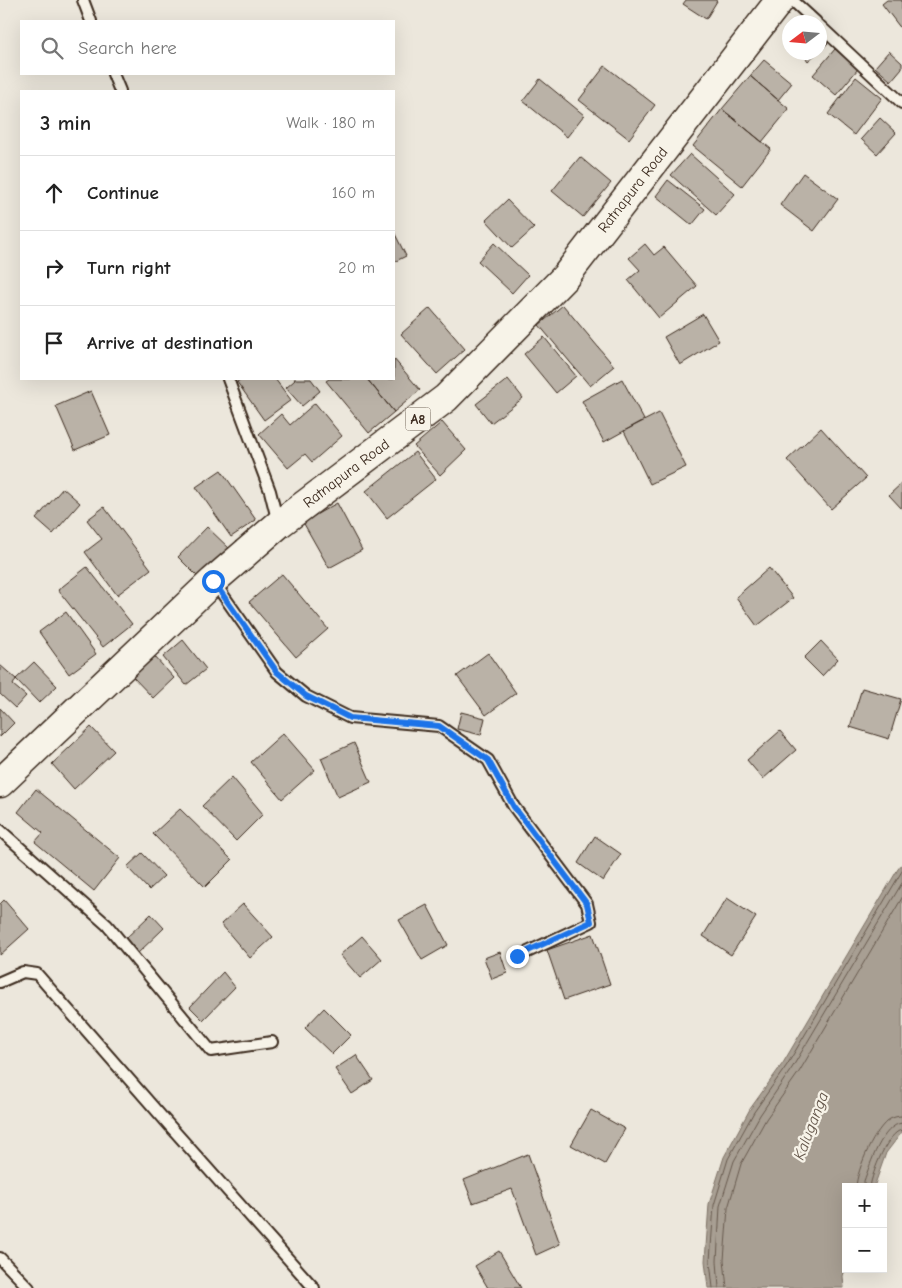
<!DOCTYPE html>
<meta charset="utf-8">
<style>
:root{--surface:#fff;--page:#f6f6f6;--text:#222;--muted:#767676;--line:#e0e0e0}
body{margin:0;font-family:"Comic Neue",sans-serif;background:var(--page);color:var(--text)}
.controls{position:absolute;right:15px;bottom:15px;display:grid;overflow:hidden;border-radius:0px;box-shadow:0 5px 20px #0002}
.controls button{width:45px;height:45px;display:grid;place-items:center;padding:0;border:0;border-bottom:1px solid var(--line);background:var(--surface);color:var(--text);font:25px sans-serif}
.compass{position:absolute;left:782px;top:15px;width:45px;height:45px;border-radius:50%;background:var(--surface);box-shadow:0 5px 20px #0002;rotate:254deg}
.stop{position:absolute;width:15px;height:15px;margin:-11px;border:4px solid #1a73e8;border-radius:50%;background:#fff}
.stop.end{background:#1a73e8;border-color:#fff;box-shadow:0 1px 5px #0008}
.list{margin:0;padding:0;list-style:none}
h2{display:flex;justify-content:space-between;align-items:center;height:65px;margin:0;padding:0 20px;font-size:21px}
h2 small{font-size:16px;font-weight:400;color:var(--muted)}
.list li{display:grid;grid-template-columns:32px 1fr auto;gap:15px;align-items:center;box-sizing:border-box;height:75px;padding:0 20px;border-top:1px solid var(--line)}
.list b{display:block;font-size:19px;white-space:nowrap}
.list em{font-size:16px;font-style:normal;color:var(--muted)}
.icon{flex:none;width:28px;height:28px;fill:none;stroke:currentColor;stroke-width:2;stroke-linecap:round;stroke-linejoin:round}
.map{position:relative;flex:none;width:902px;height:1288px;overflow:hidden}
.search{position:absolute;background:var(--surface);box-shadow:0 5px 20px #0002;left:20px;top:20px;width:375px;height:55px;display:flex;align-items:center;gap:12px;box-sizing:border-box;padding:0 18px;border-radius:0px;color:var(--muted);font-size:19px}
.panel{position:absolute;background:var(--surface);box-shadow:0 5px 20px #0002;left:20px;top:90px;width:375px;height:290px;border-radius:0px}
.map>svg:first-child{display:block}
.water{fill:#a89f93;stroke:#7c7064}
.lines{fill:none;stroke-linecap:round;stroke-linejoin:round}
.shore{stroke:#67594d;stroke-width:1}
.building{fill:#bab2a7;stroke:#3b2a1e}
.service-casing{stroke:#3b2a1e;stroke-width:14}
.trunk-casing{stroke:#3b2a1e;stroke-width:31}
.service{stroke:#f7f3e8;stroke-width:10}
.trunk{stroke:#f7f3e8;stroke-width:28}
.route{stroke:#1a73e8;stroke-width:6}
.labels{text-anchor:middle;dominant-baseline:central;stroke-width:4.5;stroke-linejoin:round;paint-order:stroke}
.shield{fill:#f7f3e8;stroke:#73665b;stroke-width:1}
.shield-label{font-size:14px;font-weight:bold;fill:#3b2a1e}
.street-label{font-size:15px;fill:#3b2a1e;stroke:#f7f3e8}
.water-label{font-size:16px;font-style:italic;fill:#615347;stroke:#f7f3e8}
</style>
<div class="map">
<svg width="902" height="1288" viewBox="0 0 902 1288">
<rect width="100%" height="100%" fill="#ece7dc"/>
<filter id="ink" filterUnits="userSpaceOnUse"><feTurbulence type="fractalNoise" baseFrequency=".02" numOctaves="2"/><feDisplacementMap in="SourceGraphic" scale="10" xChannelSelector="R" yChannelSelector="G"/><feConvolveMatrix kernelMatrix="1 2 1 2 8 2 1 2 1" color-interpolation-filters="sRGB"/></filter>
<g filter="url(#ink)">
<!-- water -->
<path class="water" d="M902,864V1132L886,1153L874,1187H846V1267L843,1276L844,1288H708L705,1261L709,1204L724,1157L750,1109L783,1063L898,869Z"/>
<g class="lines">
<!-- shore -->
<path class="shore" d="M856,1187C857,1169 875,1128 890,1119C894,1117 898,1116 902,1116
M864,1187V1181C870,1165 882,1125 902,1123
M870,1187C872,1173 888,1131 902,1130
M713,1288L710,1261L714,1205L728,1159L754,1112L787,1065L902,871
M719,1288L717,1261L720,1206L734,1161L760,1115L792,1068L902,883
M727,1288L724,1260L728,1208L741,1164L766,1119L799,1072L902,898"/>
</g>
<!-- building -->
<path class="building" d="M686,0H715L717,1L706,19L683,4Z
M887,0H902V30L882,4Z
M820,32L828,43L820,51Z
M835,49L858,69L836,95L813,75Z
M889,51L902,63V68L891,81L875,67Z
M801,52H818L808,61Z
M764,60L792,83L778,100L750,76Z
M605,66L655,105L629,139L579,100Z
M750,76L789,109L762,142L722,109Z
M856,77L882,98L854,135L828,114Z
M540,79L584,115L567,137L523,101Z
M722,109L771,149L742,186L693,146Z
M880,118L896,133L877,154L861,139Z
M690,154L735,194L716,215L671,175Z
M580,157L611,183L583,217L552,191Z
M803,173L838,199L814,231L780,205Z
M668,180L705,209L692,225L656,196Z
M507,200L534,228L512,248L486,220Z
M394,232L406,256L394,262Z
M494,243L528,275L512,293L478,261Z
M645,244L654,255L664,247L697,286L659,318L628,280L640,270L629,258Z
M563,305L614,366L590,386L539,325Z
M430,308L465,349L437,374L401,334Z
M703,314L719,341L680,365L664,337Z
M544,337L576,376L556,393L524,354Z
M394,359L420,390L394,412L367,379H394Z
M241,379H275L291,400L264,420L237,382Z
M294,379H311L320,391L302,406L286,388L295,380Z
M329,379H367L394,412L369,433L326,381Z
M508,379L523,398L491,423L476,404Z
M622,379L644,420L604,442L582,401Z
M91,391L110,435L75,450L56,406Z
M315,403L342,436L312,462L305,454L288,468L259,434L281,414L290,425Z
M659,413L686,467L650,484L624,431Z
M442,422L466,450L440,475L414,446Z
M821,428L866,478L831,509L787,460Z
M415,452L436,479L387,518L366,491Z
M221,470L256,520L231,537L196,487Z
M902,483V509L889,495Z
M63,488L80,503L53,534L36,519Z
M337,503L362,550L329,568L303,522Z
M104,507L151,569L117,595L85,552L102,539L87,520Z
M207,527L231,550L202,581L178,557Z
M87,567L132,624L103,647L58,590Z
M769,568L793,598L757,626L736,597Z
M282,574L328,629L296,657L249,602Z
M66,612L96,654L69,674L39,632Z
M183,640L206,669L186,685L163,657Z
M821,641L838,659L822,676L804,658Z
M488,653L516,693L486,715L457,676Z
M154,656L174,678L153,698L132,676Z
M34,662L57,686L39,703L16,679Z
M0,665L16,679L13,685L26,696L15,708L0,694Z
M862,688L901,699L889,739L850,727Z
M0,708L14,723L0,737Z
M461,712L485,718L481,735L457,729Z
M91,727L114,751L74,789L52,764Z
M780,731L796,750L763,779L747,760Z
M283,733L315,770L282,799L251,762Z
M354,743L371,782L338,797L321,758Z
M232,777L263,814L236,841L202,806Z
M36,789L120,858L94,891L35,842L43,833L18,812Z
M180,809L232,860L205,887L153,834Z
M595,836L621,854L603,881L578,863Z
M142,853L164,876L149,890L127,867Z
M727,898L756,917L731,955L703,936Z
M4,900L29,929L0,955V904Z
M243,904L273,937L250,958L221,924Z
M427,905L448,945L422,960L399,920Z
M151,914L164,928L136,955L123,941Z
M593,934L610,984L564,1000L547,950Z
M362,936L382,959L360,978L340,955Z
M500,952L507,973L492,979L484,958Z
M223,972L235,987L203,1020L190,1007Z
M324,1008L351,1035L332,1054L305,1028Z
M356,1055L373,1080L352,1094L335,1069Z
M591,1110L625,1129L605,1164L571,1145Z
M528,1154L560,1244L536,1255L512,1189L473,1203L464,1180Z
M499,1251L521,1288H488L475,1266Z"/>
<g class="lines">
<defs>
<path id="service" d="M83,0L91,21
M792,0L816,22
M820,26L902,103
M113,74L120,91
M228,379L270,491L278,523
M214,582L277,672L306,696L350,718L439,726L488,760L514,807L587,904L591,922L517,957
M0,830L107,925L211,1051L272,1042
M0,982L23,972L37,974L169,1125L314,1288
M0,1258L29,1288"/>
<g id="trunk">
<path id="s1" d="M0,783L213,581L279,524L446,398L565,277L780,0"/>
</g>
</defs>
<!-- service casing -->
<use href="#service" class="service-casing"/>
<!-- trunk casing -->
<use href="#trunk" class="trunk-casing"/>
<!-- service -->
<use href="#service" class="service"/>
<!-- trunk -->
<use href="#trunk" class="trunk"/>
</g>
</g>
<g class="lines" filter="url(#ink)">
<!-- route -->
<path class="route" d="M213,581L277,672L306,696L350,718L439,726L488,760L514,807L587,904L591,922L517,956"/>
</g>
<g class="labels">
<!-- shield labels -->
<rect class="shield" x="405.5" y="407.5" width="25" height="23" rx="4"/>
<g class="shield-label">
<text x="418" y="419">A8</text>
</g>
<!-- street labels -->
<g class="street-label">
<text stroke="none"><textPath href="#s1" startOffset="870">Ratnapura Road</textPath></text>
<text stroke="none"><textPath href="#s1" startOffset="465">Ratnapura Road</textPath></text>
</g>
<!-- water labels -->
<g class="water-label">
<text transform="translate(811 1126) rotate(-69)">Kaluganga</text>
</g>
</g>
</svg>
<div class="controls">
<button>+</button>
<button>−</button>
</div>
<svg class="compass" viewBox="-18 -18 36 36"><path d="M0-13l5 13h-10z" fill="#e53935"/><path d="M0 13l5-13h-10z" fill="#767676"/></svg>
<div class="stop" style="left:213px;top:581px"></div>
<div class="stop end" style="left:517px;top:956px"></div>
<div class="search"><svg class="icon" aria-label="search" viewBox="0 0 24 24"><circle cx="10" cy="10" r="6"/><path d="M15 15l6 6"/></svg>Search here</div>
<section class="panel">
<h2>3 min<small>Walk · 180 m</small></h2>
<ul class="list">
<li><svg class="icon" aria-label="ahead" viewBox="0 0 24 24"><path d="M12 20V5M6 11l6-6 6 6"/></svg><div><b>Continue</b></div><em>160 m</em></li>
<li><svg class="icon" aria-label="right" viewBox="0 0 24 24"><path d="M7 20v-9h11M14 6l5 5-5 5"/></svg><div><b>Turn right</b></div><em>20 m</em></li>
<li><svg class="icon" aria-label="arrive" viewBox="0 0 24 24"><path d="M6 21V4h12l-3 4 3 4H6"/></svg><div><b>Arrive at destination</b></div></li>
</ul>
</section>
</div>
